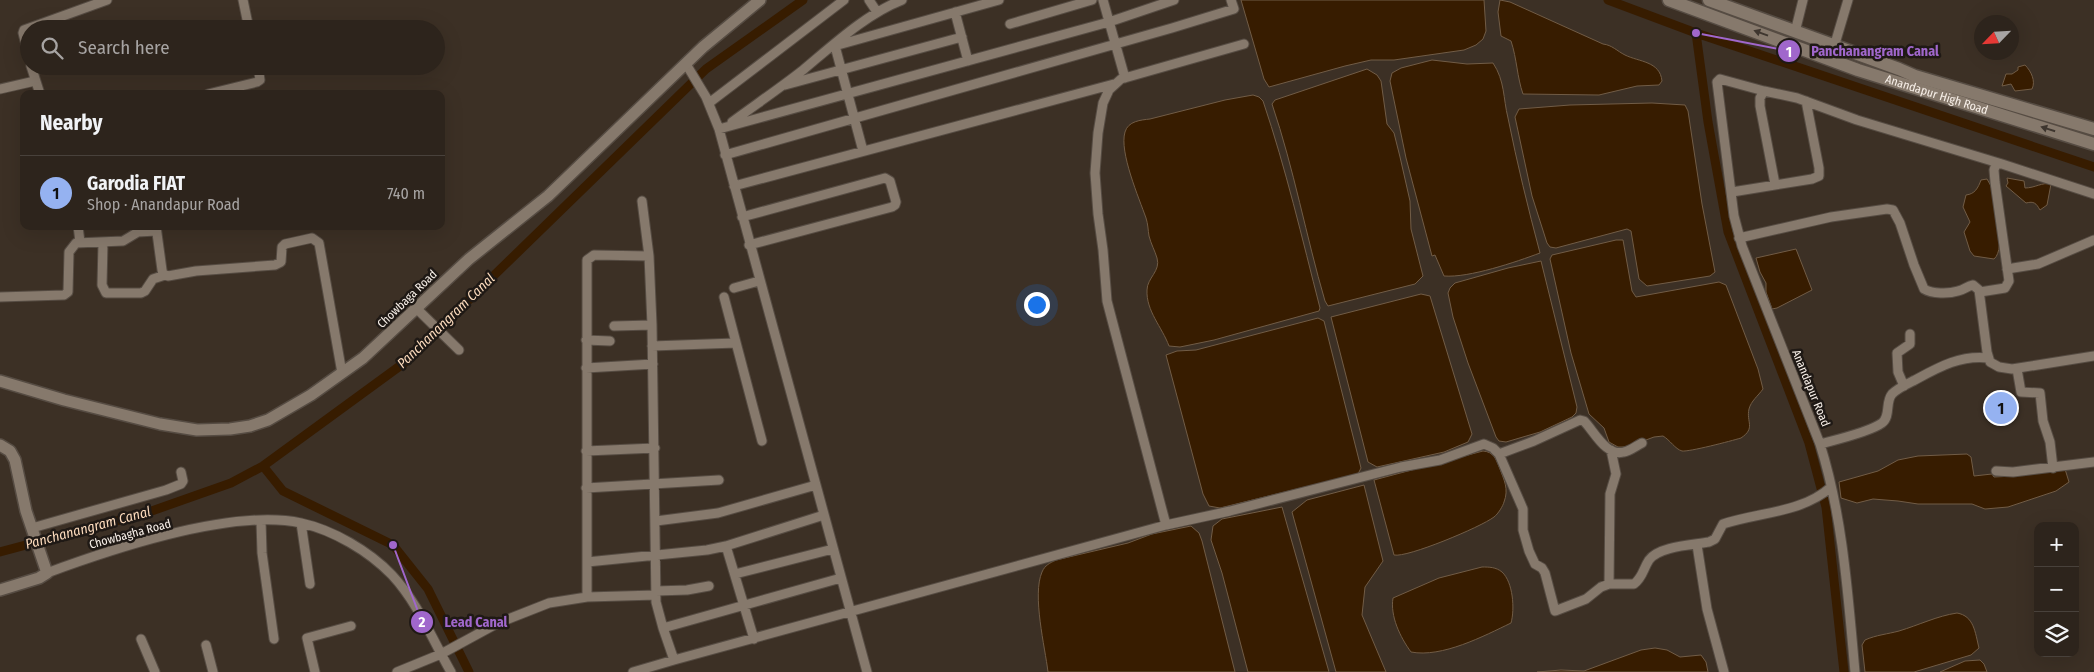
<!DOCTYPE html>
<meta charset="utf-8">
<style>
:root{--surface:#2d241c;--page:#352c25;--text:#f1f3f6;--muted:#a7a4a3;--line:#48413b;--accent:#95b2f1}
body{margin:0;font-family:"Fira Sans Condensed",sans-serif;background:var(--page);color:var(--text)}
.controls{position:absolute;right:15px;bottom:15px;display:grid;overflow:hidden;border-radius:10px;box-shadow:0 5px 20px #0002}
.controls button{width:45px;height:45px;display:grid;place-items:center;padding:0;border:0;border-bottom:1px solid var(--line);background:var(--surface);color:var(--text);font:25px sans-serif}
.compass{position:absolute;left:1974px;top:15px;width:45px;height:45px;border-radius:50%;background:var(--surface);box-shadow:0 5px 20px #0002;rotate:245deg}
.you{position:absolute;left:1036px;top:304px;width:18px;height:18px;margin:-12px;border:4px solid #fff;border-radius:50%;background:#1a73e8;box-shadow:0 0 0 8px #1a73e833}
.badge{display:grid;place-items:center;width:32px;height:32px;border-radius:50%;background:var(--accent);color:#111;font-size:16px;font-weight:700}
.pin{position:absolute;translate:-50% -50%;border:2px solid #fff;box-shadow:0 1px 5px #0006}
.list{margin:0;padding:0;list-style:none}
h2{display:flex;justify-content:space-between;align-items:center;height:65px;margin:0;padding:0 20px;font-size:21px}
h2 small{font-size:16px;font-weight:400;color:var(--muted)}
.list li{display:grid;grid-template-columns:32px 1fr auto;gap:15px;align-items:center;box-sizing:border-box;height:75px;padding:0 20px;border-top:1px solid var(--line)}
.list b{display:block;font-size:19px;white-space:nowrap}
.list p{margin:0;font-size:16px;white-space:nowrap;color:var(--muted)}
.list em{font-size:16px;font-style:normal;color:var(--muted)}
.icon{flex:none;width:28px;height:28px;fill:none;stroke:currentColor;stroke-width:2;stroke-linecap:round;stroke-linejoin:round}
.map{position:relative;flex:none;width:2094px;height:672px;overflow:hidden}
.search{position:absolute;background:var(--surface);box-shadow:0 5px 20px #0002;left:20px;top:20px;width:425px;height:55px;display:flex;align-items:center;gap:12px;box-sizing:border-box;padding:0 18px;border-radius:28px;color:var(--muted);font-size:19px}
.panel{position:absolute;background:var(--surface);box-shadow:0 5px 20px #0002;left:20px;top:90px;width:425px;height:140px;border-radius:10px}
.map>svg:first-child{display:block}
.water{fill:#371c00;stroke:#715c46}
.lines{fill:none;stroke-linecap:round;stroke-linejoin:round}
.canal{stroke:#371c00;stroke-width:9}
.minor-casing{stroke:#564c43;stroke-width:11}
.tertiary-casing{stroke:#564c43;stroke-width:14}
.secondary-casing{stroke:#564c43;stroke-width:15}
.minor{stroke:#86796c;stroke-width:9}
.tertiary{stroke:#86796c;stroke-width:11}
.secondary{stroke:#86796c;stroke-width:12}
.oneway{fill:#3e362f}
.labels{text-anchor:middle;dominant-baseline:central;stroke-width:5;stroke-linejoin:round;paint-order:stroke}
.street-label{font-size:12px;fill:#f8f0e9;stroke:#1f1915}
.water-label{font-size:14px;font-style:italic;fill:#fbdabc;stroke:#1f1915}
.leader{fill:none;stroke:#a067cc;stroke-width:2}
.callout-dot{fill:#a067cc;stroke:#1f1915;stroke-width:2}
.mark-label{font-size:15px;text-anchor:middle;font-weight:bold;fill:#fff}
.callout-label{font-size:14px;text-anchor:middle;font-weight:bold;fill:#a067cc;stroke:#1f1915;stroke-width:5;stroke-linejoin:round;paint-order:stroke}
</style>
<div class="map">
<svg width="2094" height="672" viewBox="0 0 2094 672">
<rect width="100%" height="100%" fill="#3c3025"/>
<!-- water -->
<path class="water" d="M1241,0H1484L1486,31L1483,39L1476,45L1464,50L1394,60H1371L1345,66L1269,87L1264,79Z
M1500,0L1510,2L1603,44C1612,45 1617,51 1625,55C1639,62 1660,61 1662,81L1659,85L1637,86L1599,95L1523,94C1517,77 1517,59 1511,41L1501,36L1498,12Z
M1432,60L1467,64L1493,63C1505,81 1503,98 1508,118C1517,163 1528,208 1540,253C1516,262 1469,278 1444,276L1435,255L1432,256L1406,158L1390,81L1392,73L1401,68Z
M2025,65C2031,71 2036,81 2032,89L2015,91L2011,84L2002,86L2006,74H2012L2018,70V67Z
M1367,69L1377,75L1381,81L1387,124L1394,133L1400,157L1410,201L1411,229L1423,276L1415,284L1328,306L1325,301C1306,236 1294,169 1272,104L1275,100Z
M1253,95L1259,97L1263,101C1286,169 1302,238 1320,308L1319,311L1214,340L1180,347L1169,346C1162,327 1146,311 1147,290C1147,278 1161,271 1157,258C1155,251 1151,244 1149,236C1148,230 1148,224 1146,218C1139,198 1119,152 1125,132C1128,121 1141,120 1150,119L1225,100Z
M1652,103L1685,105L1688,111L1702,204L1715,272L1710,276L1647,286L1639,279L1631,231L1627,229L1556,248L1550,247L1547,243L1532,196L1515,117L1519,109L1570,105Z
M2007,178L2024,181L2025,188C2035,188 2042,182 2051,184L2047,205L2040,210C2036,203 2034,201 2026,203L2006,186L2008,183Z
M1987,179L1991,186C1994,202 2007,248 1994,259L1974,256L1970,251L1964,232L1970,222L1963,207L1966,195C1975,194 1978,188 1981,180Z
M1616,240H1623L1632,291L1636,297L1719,282L1726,285L1758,369L1763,389C1758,396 1751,401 1749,409C1746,422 1756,428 1741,438C1731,441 1689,452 1682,451C1675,449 1670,440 1663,436L1654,437L1627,447H1618L1609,442L1604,428L1589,414L1571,353L1550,259L1552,255Z
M1796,249L1812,290L1777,308L1772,309L1766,292V283L1760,272L1756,258Z
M1541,261L1577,407L1576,413L1572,417L1540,432L1506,442L1499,441L1496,437L1468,363L1453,317L1448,293L1450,288L1455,283L1508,268Z
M1421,294L1430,296L1472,434L1468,442L1444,452L1377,467L1368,462L1331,317Z
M1318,318L1324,321L1361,468L1358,474L1220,508L1209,506L1203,494L1166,355L1177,351L1196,350Z
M1483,451C1494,452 1496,459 1500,469C1504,480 1509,489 1504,502C1503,506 1498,514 1494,517C1481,527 1407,558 1394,555L1374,480Z
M1967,454L1971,457L1974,476L1992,474L1994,477L2014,476L2065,469L2069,482L2056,491L2008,507L1985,509L1972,504H1918L1898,501L1873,499L1857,503L1841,498L1839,482L1878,471L1898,460L1918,456Z
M1364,485L1383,561L1365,587L1362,615L1386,672H1336L1292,512L1307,500Z
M1282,507L1329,672H1248L1222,573L1211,540L1213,526L1222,519Z
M1191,526L1199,533L1202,541L1235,672H1048C1045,647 1032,595 1042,572C1045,565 1050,563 1056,560L1128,543L1152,534Z
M1482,567C1489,567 1496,567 1502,572C1513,582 1515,609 1511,623C1484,636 1442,658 1411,652C1400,637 1390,616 1393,598L1439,578Z
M1957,613C1974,616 1975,632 1979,648L1971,655L1914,672H1865L1862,645L1865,640C1876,635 1888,634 1899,631C1919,625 1937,616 1957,613Z
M1655,648L1667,650L1680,657L1701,655L1706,662L1708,672H1537L1561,670L1584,671L1641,650Z
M1980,660L1984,664L1987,672H1940L1965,661Z"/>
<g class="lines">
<!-- canal -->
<path class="canal" d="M1608,0L1696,33L2094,167
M1696,33L1708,122L1728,232L1809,443L1826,507L1844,672
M263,466L283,491L393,545L428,589L469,672
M0,552L146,513L231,483L263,466L404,363L706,69L803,0"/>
<defs>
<path id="minor" d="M243,0L249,29
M869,0L877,12
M1103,0L1125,78
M955,12L968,61
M1010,24L1092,0
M1795,32L1803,0
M838,45L999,0
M835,46L863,151
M1834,47L1848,0
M29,57L23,33L24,30L107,0
M686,64L706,97L719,129L867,672
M31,66L40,94
M785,85L962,37
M0,89L35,81
M1764,91L1720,79L1717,82L1734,216L1742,246L1820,444C1835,440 1870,432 1882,423C1891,416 1885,402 1892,394C1898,388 1907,384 1915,380C1939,367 1960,355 1988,358
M208,94L257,82L260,80L258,66
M709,103L844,0
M732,122C755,105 780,88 803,70C833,45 866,14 902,0
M719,129L1109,22L1174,0
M725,155L1172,28L1234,9L1231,0
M1775,184L1760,106V98L1764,91L1797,98L1857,120L2002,164
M734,186L1114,84
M1732,192L1812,179L1819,176V168L1806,101
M642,201L649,256L652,325L656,602L663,628L674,660L1166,525L1230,511L1401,467L1440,460L1484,444L1493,448L1499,454L1523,509V530L1529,551L1535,564L1542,568L1545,573L1555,611L1586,599L1601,587L1609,584H1634C1643,577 1643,569 1649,560C1659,546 1693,545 1709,542L1715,539L1723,524C1759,512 1802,513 1831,487
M742,217L885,178L890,181L896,202L895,205L892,207L749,245
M78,226L80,242
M156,226L162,270L163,274L168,276L196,271L275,265L281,262L282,247L285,244L312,238L319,243L342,373
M1739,238L1831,217L1887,209L1893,210L1900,223L1914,265L1924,289C1932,294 1949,294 1958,291C1964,290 1967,286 1973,285L1979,290L1987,352L1990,362L1999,367L2012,369L2094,356
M103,243L102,285L106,293H141L145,291L153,279L165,275
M2007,269L2038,264L2094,240
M734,288L759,281
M1980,292L2005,288L2009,281L1995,182L1994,170L1996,164H2002L2094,194
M0,297L64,295L68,292L69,252L76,243L123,241L138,232L156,231
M724,297L762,441
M417,309L459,350
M614,326L652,325
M586,340L610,341
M652,346L736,343
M586,368L653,364
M2017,369L2021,392L2040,393L2043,421L2050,442L2053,468
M1904,386L1898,372L1897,353L1910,344V334
M1820,444C1843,517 1848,595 1855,672
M586,451L655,448
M1499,454L1534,441L1580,420L1584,421C1594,431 1606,457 1624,452C1630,451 1636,446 1642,443
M1996,471L2013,472L2094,462
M586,488L719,480
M261,521L262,553L274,639
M656,521L718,513L816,485
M301,523L310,584
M1166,525L1107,301L1103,250L1098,214L1095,173L1098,133L1103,103L1109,90L1121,79L1244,44
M32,528L166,490L181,484L183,481L181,472
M1697,545L1707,609L1724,672
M726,546L754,639
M587,562L707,550L726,546L824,515
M47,573C112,549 232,508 301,523C333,530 369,551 392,575C418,603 432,639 451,672
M735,574L833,549
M1609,584L1610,494L1616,474L1611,450
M656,591L687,590L709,586
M587,597V260L594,255L649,256
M663,628L841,578
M141,639L155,672
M206,645L213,672
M315,672L307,638L351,626
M397,672L441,654L498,623L549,603L587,597L656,595
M633,672L674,660"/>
<path id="tertiary" d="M0,381L64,400L160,424L197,430L230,429L250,426L268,420L311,395L363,358L469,259L548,196L703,47L760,0
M0,445L10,451L15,460L26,511L47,573L39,578L0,590"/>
<g id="secondary">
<path id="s1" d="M1669,0L1858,70L2094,144"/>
<path d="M1709,0L1899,69L1915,76L2094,129"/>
</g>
</defs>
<!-- minor casing -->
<use href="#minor" class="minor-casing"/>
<!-- tertiary casing -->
<use href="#tertiary" class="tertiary-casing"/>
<!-- secondary casing -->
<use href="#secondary" class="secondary-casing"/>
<!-- minor -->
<use href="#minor" class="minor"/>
<!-- tertiary -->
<use href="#tertiary" class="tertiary"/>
<!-- secondary -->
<use href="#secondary" class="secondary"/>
</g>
<!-- one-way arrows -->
<defs><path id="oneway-solid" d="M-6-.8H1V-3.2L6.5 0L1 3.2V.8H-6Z" transform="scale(1.25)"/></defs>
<g class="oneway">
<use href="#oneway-solid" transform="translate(1761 33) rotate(-160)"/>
<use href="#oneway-solid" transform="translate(2048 129) rotate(-162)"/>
</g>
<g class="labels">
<!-- street labels -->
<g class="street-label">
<text stroke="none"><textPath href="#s1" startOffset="284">Anandapur High Road</textPath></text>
<text transform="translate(407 299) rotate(-44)">Chowbaga Road</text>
<text transform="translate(1811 388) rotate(68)">Anandapur Road</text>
<text transform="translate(130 534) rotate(-15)">Chowbagha Road</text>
</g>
<!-- water labels -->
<g class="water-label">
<text transform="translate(446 321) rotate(-44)">Panchanangram Canal</text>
<text transform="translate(88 528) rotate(-15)">Panchanangram Canal</text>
</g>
</g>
<!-- callouts -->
<path class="leader" d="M1696 33L1789 51M393 545L422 622"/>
<g class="callout-dot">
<circle cx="1696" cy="33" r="5"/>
<circle cx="393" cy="545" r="5"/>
<circle cx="1789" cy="51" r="12"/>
<circle cx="422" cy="622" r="12"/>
</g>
<g class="mark-label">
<text x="1789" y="57">1</text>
<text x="422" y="627">2</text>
</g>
<g class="callout-label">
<text x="1875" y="56">Panchanangram Canal</text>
<text x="476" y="627">Lead Canal</text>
</g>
</svg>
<div class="controls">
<button>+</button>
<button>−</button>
<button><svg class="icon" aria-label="layers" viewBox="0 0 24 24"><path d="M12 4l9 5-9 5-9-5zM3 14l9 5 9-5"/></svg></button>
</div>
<svg class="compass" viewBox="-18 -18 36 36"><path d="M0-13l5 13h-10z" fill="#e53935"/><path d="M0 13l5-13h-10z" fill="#a7a4a3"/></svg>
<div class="you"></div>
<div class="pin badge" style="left:2001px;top:408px">1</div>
<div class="search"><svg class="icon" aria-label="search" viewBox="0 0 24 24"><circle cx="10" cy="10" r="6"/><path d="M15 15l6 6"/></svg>Search here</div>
<section class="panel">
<h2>Nearby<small></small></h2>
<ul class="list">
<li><span class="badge">1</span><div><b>Garodia FIAT</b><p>Shop · Anandapur Road</p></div><em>740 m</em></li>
</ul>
</section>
</div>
